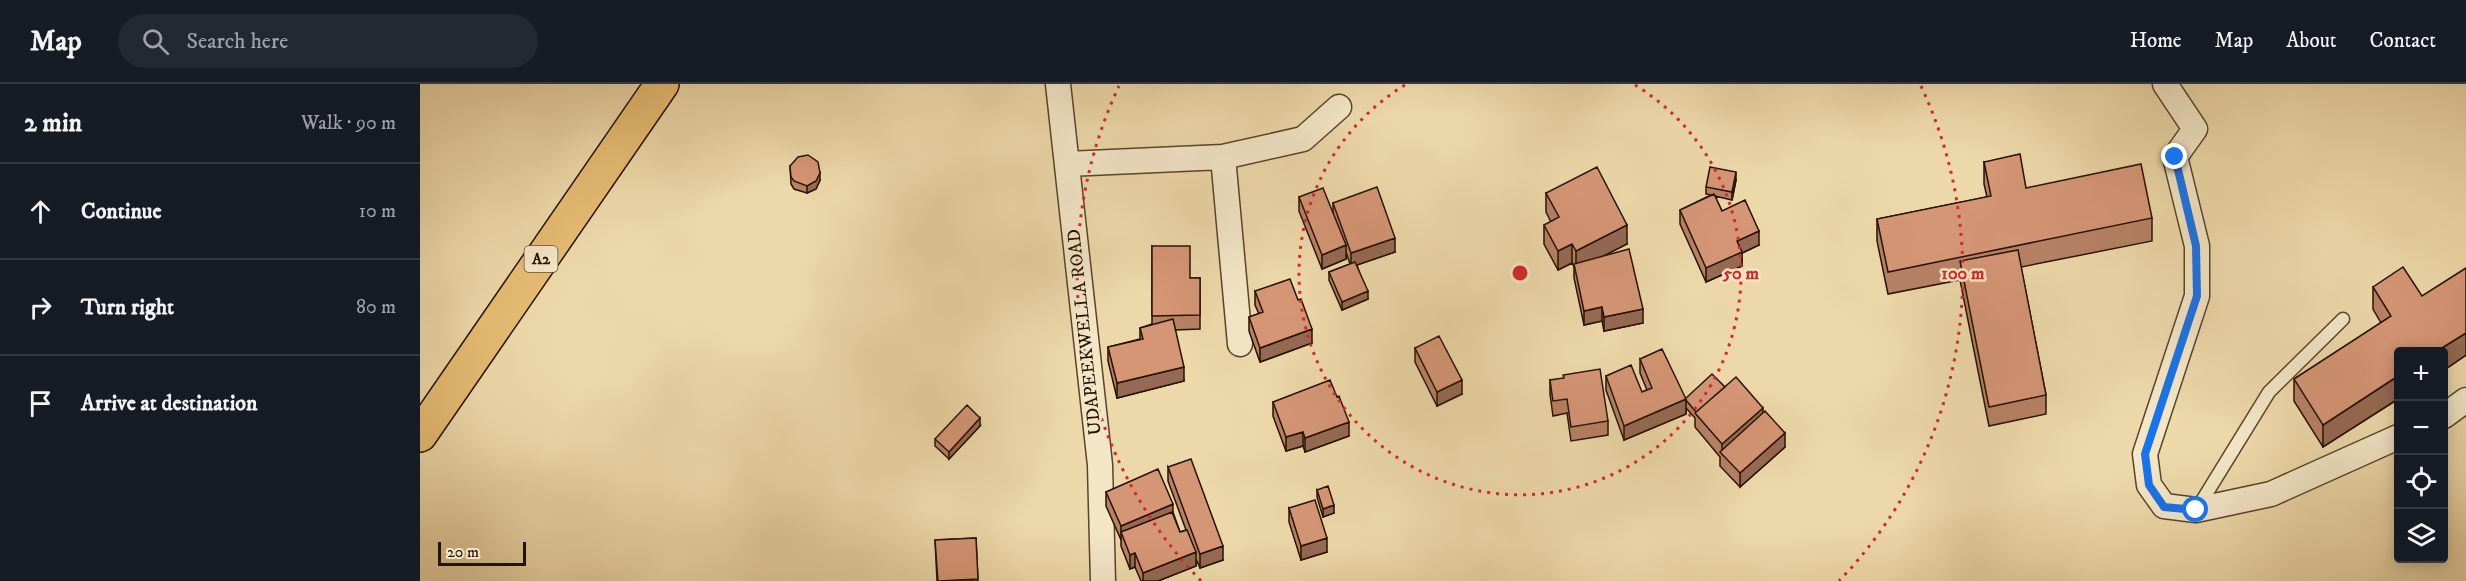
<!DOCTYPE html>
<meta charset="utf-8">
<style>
:root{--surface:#171b24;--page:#242831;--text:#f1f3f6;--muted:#9ea1a6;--line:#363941}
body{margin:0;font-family:"IM FELL DW Pica",serif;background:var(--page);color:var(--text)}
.controls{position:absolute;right:18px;bottom:18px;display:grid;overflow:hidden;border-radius:6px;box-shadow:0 3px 15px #0003}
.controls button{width:54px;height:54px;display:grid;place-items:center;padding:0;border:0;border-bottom:2px solid var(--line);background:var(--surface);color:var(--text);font:30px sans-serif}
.scale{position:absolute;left:18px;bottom:15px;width:88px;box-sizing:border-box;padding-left:6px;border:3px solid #261200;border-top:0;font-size:16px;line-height:21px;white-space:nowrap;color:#261200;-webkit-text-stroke:4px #f3e6c7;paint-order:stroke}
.stop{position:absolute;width:18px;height:18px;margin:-14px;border:4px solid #1a73e8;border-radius:50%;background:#fff}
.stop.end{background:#1a73e8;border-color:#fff;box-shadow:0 2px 6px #0008}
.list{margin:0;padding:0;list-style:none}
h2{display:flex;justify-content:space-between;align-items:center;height:78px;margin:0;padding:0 24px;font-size:26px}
h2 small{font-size:20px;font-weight:400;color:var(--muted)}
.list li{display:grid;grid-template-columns:39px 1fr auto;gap:18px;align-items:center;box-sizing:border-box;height:96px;padding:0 24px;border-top:2px solid var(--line)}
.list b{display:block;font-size:22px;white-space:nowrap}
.list em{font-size:20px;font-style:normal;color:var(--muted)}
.icon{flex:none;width:33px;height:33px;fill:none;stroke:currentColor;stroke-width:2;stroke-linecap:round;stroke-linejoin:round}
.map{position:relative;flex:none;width:2046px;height:497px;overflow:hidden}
header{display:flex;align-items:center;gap:36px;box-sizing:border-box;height:84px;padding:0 30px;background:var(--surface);border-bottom:2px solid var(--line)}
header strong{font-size:28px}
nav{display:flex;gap:33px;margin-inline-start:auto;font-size:21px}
.search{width:420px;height:54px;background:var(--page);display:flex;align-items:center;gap:15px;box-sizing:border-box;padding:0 21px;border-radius:33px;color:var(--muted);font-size:22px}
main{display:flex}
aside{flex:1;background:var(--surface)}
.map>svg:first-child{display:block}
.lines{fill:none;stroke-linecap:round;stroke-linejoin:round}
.service-casing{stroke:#58442a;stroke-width:15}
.minor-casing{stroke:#58442a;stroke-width:27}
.trunk-casing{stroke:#261200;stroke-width:36}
.service{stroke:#f3e6c7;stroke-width:12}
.minor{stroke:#f3e6c7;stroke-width:24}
.trunk{stroke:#e6bc74;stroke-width:33}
.wall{fill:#b78165;stroke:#261200;stroke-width:1.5}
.shaded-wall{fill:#956953;stroke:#261200;stroke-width:1.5}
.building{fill:#d59676;stroke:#261200;stroke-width:1.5}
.route{stroke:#1a73e8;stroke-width:8}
.ring{fill:none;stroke:#d62828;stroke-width:3;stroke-dasharray:3 6}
.labels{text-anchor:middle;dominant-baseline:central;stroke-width:5;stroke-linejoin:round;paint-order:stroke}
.shield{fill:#f3e6c7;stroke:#64523c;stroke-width:1.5}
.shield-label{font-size:16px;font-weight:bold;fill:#261200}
.street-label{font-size:18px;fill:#261200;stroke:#f3e6c7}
.centre{fill:#d62828;stroke:#f3e6c7;stroke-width:3}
.ring-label{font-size:18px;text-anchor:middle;font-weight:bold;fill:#d62828;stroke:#f3e6c7;stroke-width:5;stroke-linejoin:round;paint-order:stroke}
</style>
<header>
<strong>Map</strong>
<div class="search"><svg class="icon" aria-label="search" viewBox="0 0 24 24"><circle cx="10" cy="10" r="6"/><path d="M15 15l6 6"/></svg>Search here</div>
<nav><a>Home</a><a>Map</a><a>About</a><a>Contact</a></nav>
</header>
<main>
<aside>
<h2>2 min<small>Walk · 90 m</small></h2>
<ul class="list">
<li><svg class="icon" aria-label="ahead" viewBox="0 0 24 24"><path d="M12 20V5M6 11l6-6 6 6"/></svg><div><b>Continue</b></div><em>10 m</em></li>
<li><svg class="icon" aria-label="right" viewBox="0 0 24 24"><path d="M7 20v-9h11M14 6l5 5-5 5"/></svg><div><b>Turn right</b></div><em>80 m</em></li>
<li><svg class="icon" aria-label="arrive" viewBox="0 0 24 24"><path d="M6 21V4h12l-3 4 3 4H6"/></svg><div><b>Arrive at destination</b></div></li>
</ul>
</aside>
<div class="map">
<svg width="2046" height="497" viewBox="0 0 2046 497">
<rect width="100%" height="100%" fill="#edd8a9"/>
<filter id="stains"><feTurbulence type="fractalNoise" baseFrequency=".00333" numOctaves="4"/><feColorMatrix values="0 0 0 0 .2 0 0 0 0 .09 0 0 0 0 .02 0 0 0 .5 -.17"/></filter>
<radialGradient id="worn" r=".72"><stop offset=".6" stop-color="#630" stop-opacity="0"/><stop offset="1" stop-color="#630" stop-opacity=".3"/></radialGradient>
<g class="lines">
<defs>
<path id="service" d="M1777,425L1849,308L1923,235"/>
<path id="minor" d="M638,0L680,381L683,497
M1745,0L1775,45L1755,73L1777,162V212L1725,370L1729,401L1744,422L1776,426L1851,410L1978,353
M803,73L820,260
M647,80L803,73L883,55L919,23
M2024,332L2046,316"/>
<path id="trunk" d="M0,351L242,0"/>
</defs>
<!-- service casing -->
<use href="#service" class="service-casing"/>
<!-- minor casing -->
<use href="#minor" class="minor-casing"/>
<!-- trunk casing -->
<use href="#trunk" class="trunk-casing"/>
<!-- service -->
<use href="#service" class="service"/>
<!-- minor -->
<use href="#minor" class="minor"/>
<!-- trunk -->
<use href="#trunk" class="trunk"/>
</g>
<!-- wall -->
<path class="wall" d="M1564,78L1606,104L1732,134V157L1601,183L1626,311V330L1569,342L1540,196L1468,210L1457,157V135L1567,113L1564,100Z
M370,82L400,96L396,105L387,109L374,105L371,100Z
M1316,96L1312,116L1295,112L1302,127L1339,161L1322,169V182L1286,198L1260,140V126L1291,111L1286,110V103Z
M1126,109L1207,160L1185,171L1223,239L1184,247L1182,237L1164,241L1154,194V183L1152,179L1138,186L1124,160V141L1131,138L1126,128Z
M879,113L913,130V119L975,168L937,181L948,215L922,226L909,196V188L930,180L926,168V175L902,185L879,127Z
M732,162L770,194H780V245L755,246L764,297L697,314L688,277V263L720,255V244L732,240Z
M1953,203L2002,212L2046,271L2024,286V267H1978V315L1903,363L1874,317V295L1961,239L1953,225Z
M835,207L892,259L840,278L829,247V233L839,230L835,221Z
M995,264L1042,310L1017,322L995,278Z
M1220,275L1265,315L1305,303L1343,329L1365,363L1320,403L1300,382V373L1275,343V334L1266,324V330L1204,356L1186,306V292L1222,308L1227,306L1220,289Z
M1130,296L1188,337V351L1151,357L1147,329L1133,332L1130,310Z
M917,313L929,352L885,368L883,362L866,367L853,332V318Z
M560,342L529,375L515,362V355Z
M748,383L803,476L780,484L776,475V482L738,497H721L715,483L710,485L701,462V456L686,422V408L753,428L760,448L766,446L748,397Z
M897,406L914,429L903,433L897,413Z
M869,424L907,468L881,476L869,438Z
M556,454L558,497H517L515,456Z"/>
<!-- shaded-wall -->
<path class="shaded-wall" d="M1316,88V96L1312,116V108Z
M400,89V96L396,105L387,109V102Z
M1207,141V160L1156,186V167Z
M1339,147V161L1322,169V182L1286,198V184L1317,157Z
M975,154V168L931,183V169Z
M1152,160V179L1138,186V167Z
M926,161V175L902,185V171Z
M948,207V215L922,226V218Z
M1182,223V237L1164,241V227Z
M1223,225V239L1184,247V233Z
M892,245V259L840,278V264Z
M2046,249V271L2024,286V267H2017Z
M764,283V297L697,314V299Z
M1978,292V315L1903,363V341Z
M1042,296V310L1017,322V308Z
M1266,315V330L1204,356V342Z
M1343,324V338L1302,369V360Z
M560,334V342L529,375V368Z
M929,338V352L885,368V354Z
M883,348V362L866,367V353Z
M1365,349V363L1320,403V389Z
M753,420V434L701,448V456V442Z
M914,421V429L903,433V425Z
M907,454V468L881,476V462Z
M803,462V476L780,484V470Z
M776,468V482L738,497H723V489Z
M715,469V483L710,485V471Z"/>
<!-- building -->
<path class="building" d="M1600,70L1606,104L1721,80L1732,134L1468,188L1457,135L1571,112L1564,78Z
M388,71L398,78L400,89L396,97L387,102L374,97L371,93L370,82L378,73Z
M1177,83L1207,141L1156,167L1152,160L1138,167L1124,141L1139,133L1126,109Z
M1290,83L1316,88L1312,108L1286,103Z
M957,103L975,154L931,169L913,119Z
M903,104L926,161L902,171L879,113Z
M1294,110L1302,127L1325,116L1339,147L1317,157L1322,168L1286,184L1260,126Z
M732,162H770V194H780V231L732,232Z
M1209,165L1223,225L1184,233L1182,223L1164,227L1154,180Z
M1598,166L1626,311L1569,323L1540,177Z
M935,178L948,207L922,218L909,188Z
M1983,183L2002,212L2046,184V249L2017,267H1978V292L1903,341L1874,295L1971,232L1953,203Z
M870,195L878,216L881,215L892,245L840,264L829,233L843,228L835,207Z
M753,235L764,283L697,299L688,263L723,255L720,244Z
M1019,252L1042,296L1017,308L995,264Z
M1242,265L1266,315L1204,342L1186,292L1211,281L1222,308L1232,304L1220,275Z
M1180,285L1188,337L1151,343L1147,315L1133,317L1130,296L1144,294L1143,291Z
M1292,290L1305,303L1276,328L1265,315Z
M1316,293L1343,324L1302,360L1275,329Z
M910,296L917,313L919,312L929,338L885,354L883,348L866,353L853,318Z
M547,321L560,334L529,368L515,355Z
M1345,327L1365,349L1320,389L1300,368Z
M771,375L803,462L780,470L748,383Z
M738,385L753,420L701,442L686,408Z
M908,402L914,421L903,425L897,406Z
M895,416L907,454L881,462L869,424Z
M752,428L760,448L767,446L776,468L723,489L715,469L710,471L701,448Z
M556,454L558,495L518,497L515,456Z"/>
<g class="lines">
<!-- route -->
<path class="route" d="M1755,73L1776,162L1777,212L1725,370L1729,401L1744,423L1776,426"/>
</g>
<!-- distance rings -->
<g class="ring">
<path d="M1215 1A221 221 0 1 1 985 1"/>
<path d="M781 497A443 443 0 0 1 699 2M1501 2A443 443 0 0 1 1419 497"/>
</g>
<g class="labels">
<!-- shield labels -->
<rect class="shield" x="104.5" y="162" width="33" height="26" rx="4.5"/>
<g class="shield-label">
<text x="121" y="175">A2</text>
</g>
<!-- street labels -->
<g class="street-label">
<text transform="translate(665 248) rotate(-96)">UDAPEEKWELLA ROAD</text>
</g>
</g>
<circle cx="1100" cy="189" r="9" class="centre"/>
<g class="ring-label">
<text x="1321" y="195">50 m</text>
<text x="1543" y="195">100 m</text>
</g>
<rect width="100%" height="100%" filter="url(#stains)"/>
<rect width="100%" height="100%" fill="url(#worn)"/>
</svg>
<div class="controls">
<button>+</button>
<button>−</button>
<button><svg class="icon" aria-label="locate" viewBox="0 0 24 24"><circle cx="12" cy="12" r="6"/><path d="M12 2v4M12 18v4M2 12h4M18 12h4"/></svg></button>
<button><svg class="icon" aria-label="layers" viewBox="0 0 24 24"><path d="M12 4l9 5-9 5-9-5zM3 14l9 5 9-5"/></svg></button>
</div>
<div class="scale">20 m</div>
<div class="stop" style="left:1776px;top:426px"></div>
<div class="stop end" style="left:1755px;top:73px"></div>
</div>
</main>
